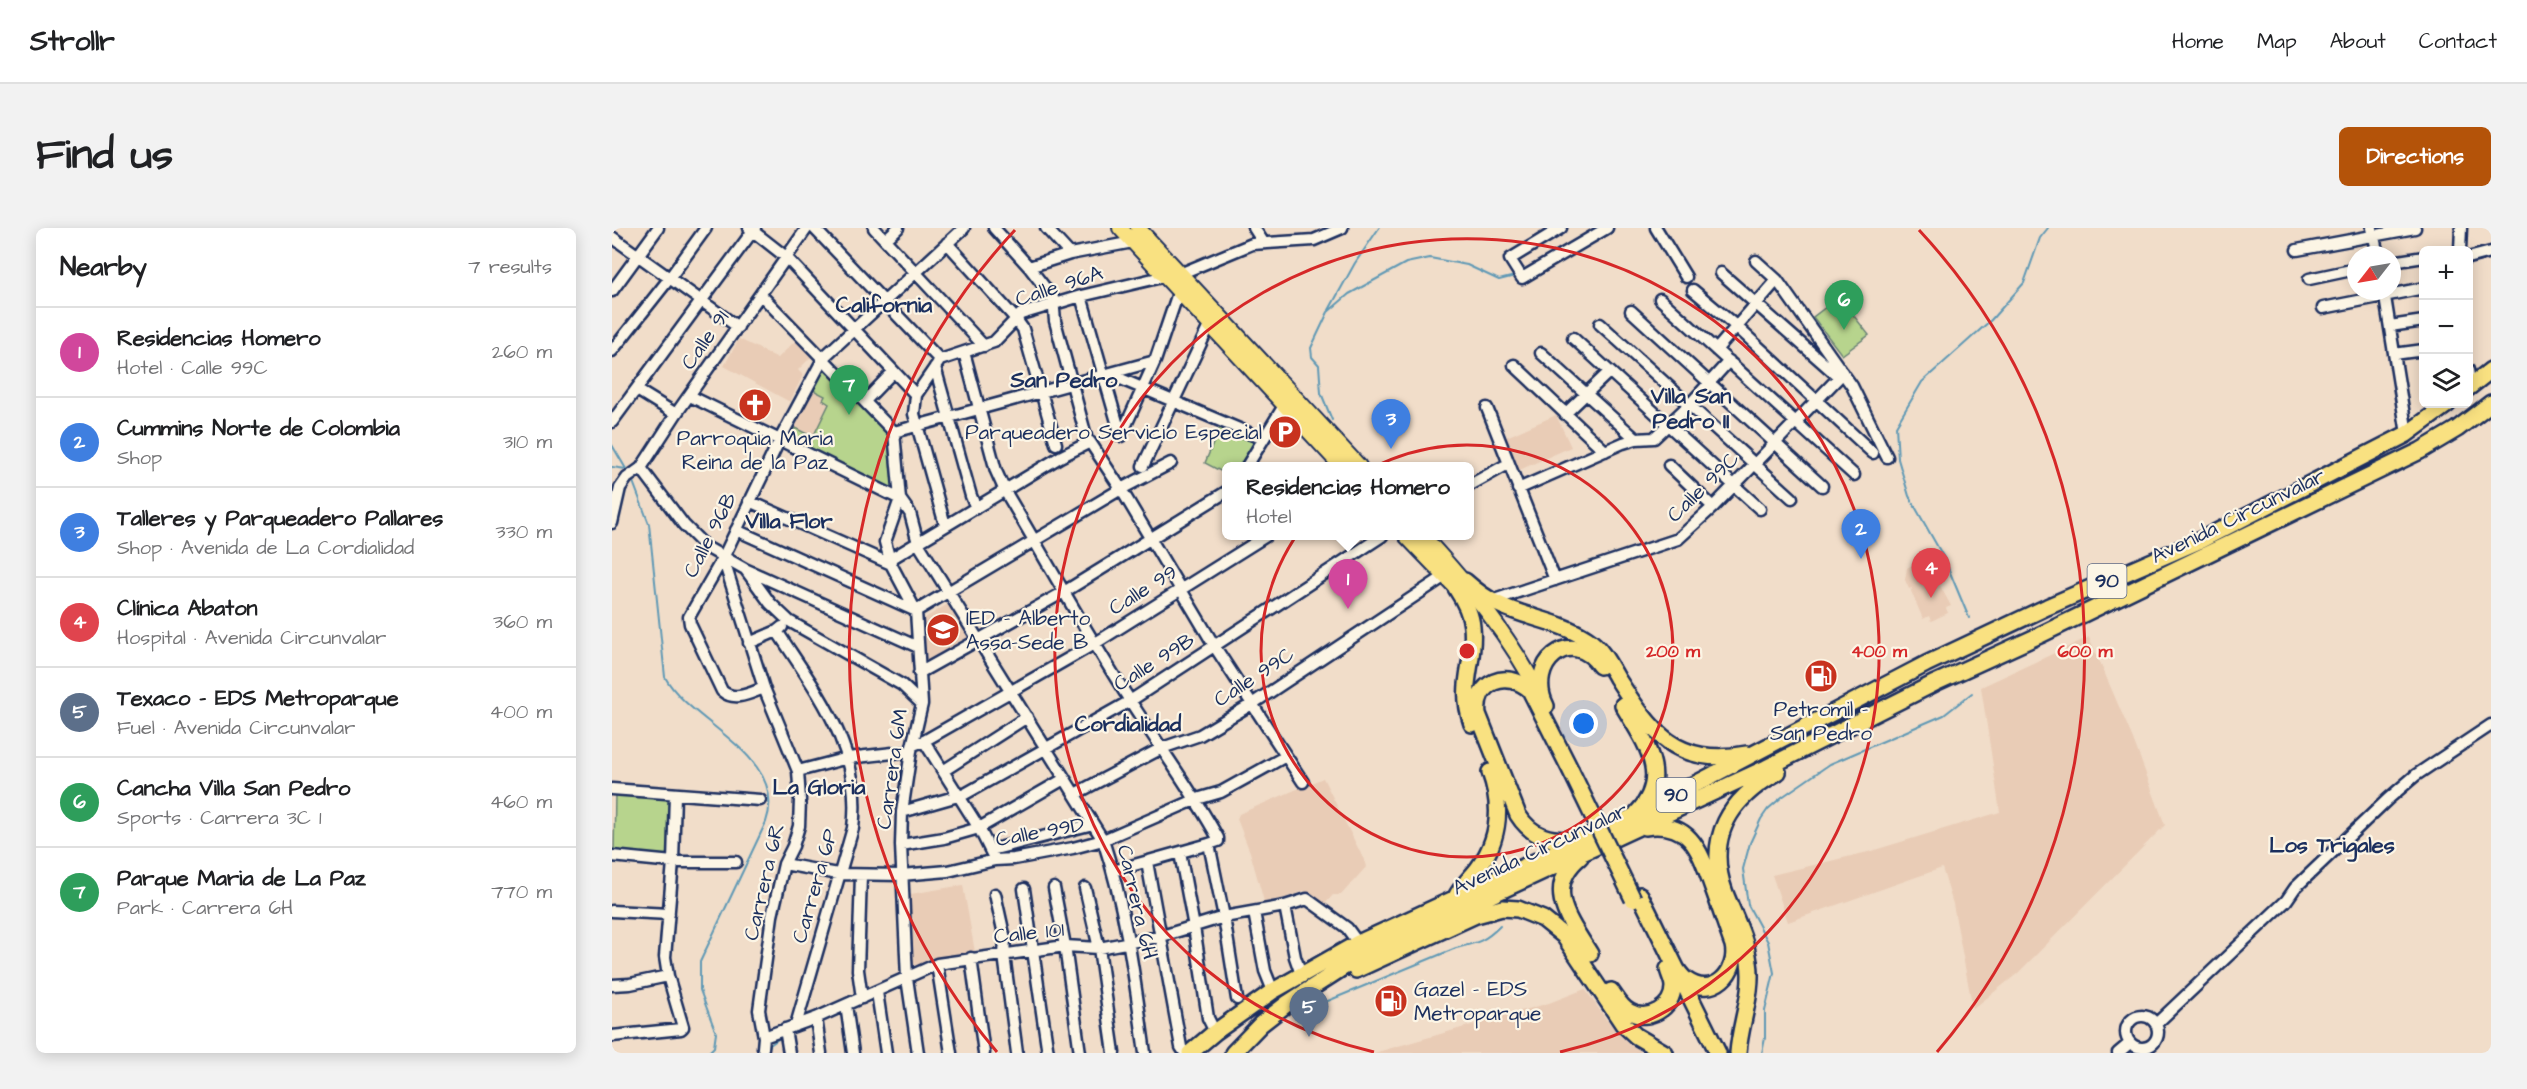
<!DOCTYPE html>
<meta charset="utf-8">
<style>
:root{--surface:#fff;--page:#f2f2f2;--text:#202124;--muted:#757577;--line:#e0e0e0;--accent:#b45309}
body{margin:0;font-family:"Architects Daughter",sans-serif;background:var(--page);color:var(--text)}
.controls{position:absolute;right:18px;top:18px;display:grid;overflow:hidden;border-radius:9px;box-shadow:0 3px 15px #0003}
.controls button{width:54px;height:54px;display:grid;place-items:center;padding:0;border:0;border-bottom:2px solid var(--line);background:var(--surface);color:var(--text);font:30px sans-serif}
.compass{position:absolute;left:1735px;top:18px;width:54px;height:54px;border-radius:50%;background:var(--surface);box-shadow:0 3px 15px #0003;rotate:239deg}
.you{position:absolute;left:972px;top:496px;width:21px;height:21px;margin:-15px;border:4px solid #fff;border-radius:50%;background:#1a73e8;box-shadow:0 0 0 9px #1a73e833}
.badge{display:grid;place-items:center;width:39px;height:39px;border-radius:50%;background:var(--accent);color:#fff;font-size:20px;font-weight:700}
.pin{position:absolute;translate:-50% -50px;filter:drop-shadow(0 2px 3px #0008)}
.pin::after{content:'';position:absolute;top:32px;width:21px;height:18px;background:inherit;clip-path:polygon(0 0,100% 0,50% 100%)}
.popup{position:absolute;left:610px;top:234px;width:252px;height:78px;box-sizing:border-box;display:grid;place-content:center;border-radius:9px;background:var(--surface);filter:drop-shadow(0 2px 4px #0005);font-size:20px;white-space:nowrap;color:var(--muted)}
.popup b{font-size:22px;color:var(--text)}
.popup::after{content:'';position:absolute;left:50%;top:100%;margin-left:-12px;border:12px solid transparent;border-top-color:var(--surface)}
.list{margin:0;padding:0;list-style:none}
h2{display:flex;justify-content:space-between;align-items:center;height:78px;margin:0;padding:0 24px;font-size:26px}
h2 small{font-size:20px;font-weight:400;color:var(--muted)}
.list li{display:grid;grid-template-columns:39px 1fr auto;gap:18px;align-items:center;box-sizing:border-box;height:90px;padding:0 24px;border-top:2px solid var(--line)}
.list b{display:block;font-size:22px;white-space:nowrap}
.list p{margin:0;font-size:20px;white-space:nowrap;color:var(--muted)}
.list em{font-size:20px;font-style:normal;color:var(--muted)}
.icon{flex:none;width:33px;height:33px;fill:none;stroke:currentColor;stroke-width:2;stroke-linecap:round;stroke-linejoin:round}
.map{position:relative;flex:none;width:1879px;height:825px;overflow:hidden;border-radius:9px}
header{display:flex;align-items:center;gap:36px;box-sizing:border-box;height:84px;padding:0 30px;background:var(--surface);border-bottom:2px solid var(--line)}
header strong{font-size:28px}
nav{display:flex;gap:33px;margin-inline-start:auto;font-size:21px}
.intro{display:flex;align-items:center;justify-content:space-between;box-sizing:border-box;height:144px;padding:0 36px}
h1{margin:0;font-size:42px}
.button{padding:15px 27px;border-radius:9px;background:var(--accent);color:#fff;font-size:21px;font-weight:700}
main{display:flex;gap:36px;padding:0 36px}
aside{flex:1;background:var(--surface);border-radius:9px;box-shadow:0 3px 15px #0003}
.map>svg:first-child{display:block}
.built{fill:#e9ccb6}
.green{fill:#b7d48d;stroke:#698276;stroke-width:1.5}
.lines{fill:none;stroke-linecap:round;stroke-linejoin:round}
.stream{stroke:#6199b5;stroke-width:2}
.minor-casing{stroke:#1b2f5e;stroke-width:15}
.major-casing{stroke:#1b2f5e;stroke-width:18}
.highway-casing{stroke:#1b2f5e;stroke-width:20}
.minor{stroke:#fcf5e5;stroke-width:10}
.major{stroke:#f9e181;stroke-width:14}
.highway{stroke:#f9e181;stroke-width:15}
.highway-bridge-casing{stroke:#1b2f5e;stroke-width:20;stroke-linecap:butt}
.highway-bridge{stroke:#f9e181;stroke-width:15}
.ring{fill:none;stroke:#d62828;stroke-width:3}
.labels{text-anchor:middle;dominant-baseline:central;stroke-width:4.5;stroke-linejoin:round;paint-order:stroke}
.shield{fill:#fcf5e5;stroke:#5e6a86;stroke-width:1.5}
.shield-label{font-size:20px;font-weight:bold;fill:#1b2f5e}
.street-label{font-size:21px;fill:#1b2f5e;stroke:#fcf5e5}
.poi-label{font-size:21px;fill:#1b2f5e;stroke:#fcf5e5}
.neighbourhood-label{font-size:22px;font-weight:bold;fill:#1b2f5e;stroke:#fcf5e5}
.centre{fill:#d62828;stroke:#fcf5e5;stroke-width:3}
.ring-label{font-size:18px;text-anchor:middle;font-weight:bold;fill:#d62828;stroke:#fcf5e5;stroke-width:4.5;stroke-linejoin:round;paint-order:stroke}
</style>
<header>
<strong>Strollr</strong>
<nav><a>Home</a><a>Map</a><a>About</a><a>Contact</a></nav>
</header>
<div class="intro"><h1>Find us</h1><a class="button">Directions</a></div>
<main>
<aside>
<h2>Nearby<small>7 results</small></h2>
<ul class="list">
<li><span class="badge" style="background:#d1479c">1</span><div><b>Residencias Homero</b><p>Hotel · Calle 99C</p></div><em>260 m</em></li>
<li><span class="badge" style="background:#3f7fe0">2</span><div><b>Cummins Norte de Colombia</b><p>Shop</p></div><em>310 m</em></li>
<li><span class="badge" style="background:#3f7fe0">3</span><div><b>Talleres y Parqueadero Pallares</b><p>Shop · Avenida de La Cordialidad</p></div><em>330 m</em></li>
<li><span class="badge" style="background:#e0444e">4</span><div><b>Clínica Abaton</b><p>Hospital · Avenida Circunvalar</p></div><em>360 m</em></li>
<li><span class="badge" style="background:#5c6f8a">5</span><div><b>Texaco - EDS Metroparque</b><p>Fuel · Avenida Circunvalar</p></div><em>400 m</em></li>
<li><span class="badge" style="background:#2e9e5b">6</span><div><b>Cancha Villa San Pedro</b><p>Sports · Carrera 3C 1</p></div><em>460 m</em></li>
<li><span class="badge" style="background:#2e9e5b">7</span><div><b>Parque Maria de La Paz</b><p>Park · Carrera 6H</p></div><em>770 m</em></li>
</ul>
</aside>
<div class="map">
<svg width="1879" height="825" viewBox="0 0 1879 825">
<rect width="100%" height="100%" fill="#f1ddc9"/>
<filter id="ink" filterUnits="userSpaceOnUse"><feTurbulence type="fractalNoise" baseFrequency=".0167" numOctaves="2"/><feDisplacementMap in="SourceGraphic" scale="12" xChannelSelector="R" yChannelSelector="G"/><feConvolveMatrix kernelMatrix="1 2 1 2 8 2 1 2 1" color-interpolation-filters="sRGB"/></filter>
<g filter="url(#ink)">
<!-- built -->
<path class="built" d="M187,109L202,126L186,142L191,147L178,174L112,138L127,111L166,130Z
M201,162L213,168L218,175L201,209L183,200L188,189L185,187L188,181L191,182Z
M944,187L959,219L903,244L890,211Z
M1302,336H1310L1316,342L1320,340L1324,350L1321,351L1322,354L1325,352L1339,378L1334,380L1336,385L1319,393L1317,388L1311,391L1299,363L1300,360L1297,361L1293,352L1295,340Z
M336,376L359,412L313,440L310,392Z
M1477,409L1521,511L1553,597L1406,745L1361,781L1341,676L1330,640L1176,694L1160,647L1256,624L1388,584L1369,459Z
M711,550L755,638L729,667H721L711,678L692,663L653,677L638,624L625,591L627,586Z
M351,657L363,724L298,738L293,667Z
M973,761L994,791L1017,816L1028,821V825H762L937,775Z"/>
<!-- green -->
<path class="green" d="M1227,69L1257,107L1230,127L1201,89Z
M213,134L279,206L283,262L177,212L183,200L201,209L217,176L211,172L213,168L201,162Z
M608,199L642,214L629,238H614V246L593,235Z
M3,566L58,569L55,628L2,625Z"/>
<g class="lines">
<!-- stream -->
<path class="stream" d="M717,82L743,35L767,0
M720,192L709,165L707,137L700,129L699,120L716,84L737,66L794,35L818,30L855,37L887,52L903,48
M0,217L17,246
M0,239L14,241
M20,251L37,296L53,449C78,496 177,528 154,594L88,734V762L104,805L102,819L96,825
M1357,390L1332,330L1297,268L1286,231L1284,198L1310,154L1379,92L1412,55L1428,10L1436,0
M694,782L844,720C865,715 872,714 888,698
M155,825L158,817L169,809
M1150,825L1153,810V783L1162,745L1156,714L1136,677L1131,641L1138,615L1149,591L1156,581L1170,569L1218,536L1332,487L1360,465"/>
<defs>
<path id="minor" d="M137,0L174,29L304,167
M202,0L328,132
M262,0L372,118
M382,0L417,39L441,70L443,93L474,208
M434,0L458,26
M642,0L651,14
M949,0L898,31L910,50L995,0
M1044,0L1074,49
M1760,0L1766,27
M0,9L126,99
M273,12L286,0
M335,15L403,90L411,101L444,216
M1685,22L1803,0
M1848,22L1849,0
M1856,30L1879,24
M1144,33L1165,52L1240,158L1275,229
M1780,34L1812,29
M417,39L458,26L521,14
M570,45L640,16L702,12L730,0
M1109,45L1227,149
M1697,51L1744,41
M1081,62L1125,99L1261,225
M0,63L46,0
M1772,63L1795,206
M149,67L282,204L288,271L298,285L306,315L491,612C514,681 523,753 533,825
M469,68L509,208
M1048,71L1242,247
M1711,80L1812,60
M1019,83L1210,258
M988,96L1180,270
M1778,98L1812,93
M961,110L1148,281
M1104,122L1165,52
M0,123L57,51L94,0
M352,124L384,243L393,263C435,333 473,403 517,471C547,518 579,561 606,610V613L597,616L501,643
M929,125L1024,211
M1782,126L1812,122
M902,137L993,223
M323,139L359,268L364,280
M1856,142L1859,159
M497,146L651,211
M25,162L64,186
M78,168L288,271L273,314L279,336L304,383L310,476L299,523L290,584L289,617L295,750L306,825
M253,173L281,144
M875,180L943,352
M953,186L997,144
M0,194L143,0
M282,204L543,133
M509,208L543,133L567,62
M1057,237L1101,279
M531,238L598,96
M635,238L673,176
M29,240L72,297L94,319L133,341L306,419
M858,257L896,236
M906,261L1011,215L1024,211L1042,210L1078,176L1117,133
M137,273L279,336
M0,295L8,260L15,250L29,240L64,186L195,0
M333,297L302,186L304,167L328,132L382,114L409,86L469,68L554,48
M124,302L304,383L509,261L559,235
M111,330L152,460L186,543L188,572L187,598L181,618L172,636L160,688L147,782L152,809L151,820
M277,332L448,229L478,214L509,261L603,419L691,554
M134,342L158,375L177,393L290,457L310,476
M879,373L1066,311L1101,279L1231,145
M165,403C206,466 251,521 241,600L184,797
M137,415L165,403L170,399
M307,445L452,364L614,264
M152,460C138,465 123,474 110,463L78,396L77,389L111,330L167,213L212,129L352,0
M312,513L367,600L383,632
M301,517L312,513L482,416L654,308
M186,543L236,530L299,523
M331,543L415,489
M0,561L148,572
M463,566L550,520L588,507L640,476L833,348
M290,584L353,566L518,473L770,308
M597,616L612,689L625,771
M289,617L332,610L367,600L452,551
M379,622L481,596
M568,625L582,699L596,790L603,804
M0,628L61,634H124
M535,634L569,819L573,825
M172,636L226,646L289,647L336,643L383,632L402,631L461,620L491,612L585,571L609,564L674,528
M249,647L246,742L250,770
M442,660L453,718L468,825
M473,660L487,720L502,825
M412,661L436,825
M383,666L393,711L392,727L405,825
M673,678L683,729L689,746
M0,683L57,686
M642,684L653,743L661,763
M359,730L372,825
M325,736L339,825
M0,757L18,756L56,748
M265,764L274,825
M234,777L241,825
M1514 804a16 16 0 1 1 32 0a16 16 0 1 1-32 0Z
M204,790L209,825
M1544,796L1674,673L1683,660L1776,571L1804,547L1879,497
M173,801L177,825
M0,808L69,801L71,799L56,748L53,729L61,634L63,566
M152,809L204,790L325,736L453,718L487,720L550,708L612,689L673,678L695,671L735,700L746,715
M1506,825L1518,815"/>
<path id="major" d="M508,0L729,238
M526,0L747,238
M794,308L851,367
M811,308C857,358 898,408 929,469"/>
<path id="highway" d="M1856,160L1879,142
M853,353C863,362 873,370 886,376C914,390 948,393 975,411C989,420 997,436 1005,450C1040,505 1064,539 1135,526
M844,360C852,372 859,385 860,399C864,435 846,456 860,496
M1011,477C1031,512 1061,548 1025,585
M934,478C913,437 959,396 988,438
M958,541L918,462C895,441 862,454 866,486L906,587C920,609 939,614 965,611
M1033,599C1080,592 1088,624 1101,660C1108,679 1114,698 1121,717C1127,744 1101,771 1074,752C1069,748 1065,742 1062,737
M968,629C930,660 959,695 978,726
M1028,667L1106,825
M844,669C850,657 860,649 867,639C888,610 890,577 878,544
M744,742L864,687L890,680L906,681L931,691L952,708L1011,796L1024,808L1053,825
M999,763C1005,771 1009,780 1018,784C1036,794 1061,780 1061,759C1061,753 1057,746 1056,741
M578,825L603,804L661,763L746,715L1020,589L1314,436L1435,379L1589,312L1795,206L1836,176
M621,825L649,796L676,775L752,726L1154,540L1323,455L1428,407L1808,223L1845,201L1879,175
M1126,825C1128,795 1142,764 1137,734C1134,710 1122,688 1113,665C1093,610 1117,571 1166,544"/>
</defs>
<!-- minor casing -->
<use href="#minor" class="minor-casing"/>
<!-- major casing -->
<use href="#major" class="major-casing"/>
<!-- highway casing -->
<use href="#highway" class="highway-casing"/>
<!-- minor -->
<use href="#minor" class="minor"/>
<!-- major -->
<use href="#major" class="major"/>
<!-- highway -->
<use href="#highway" class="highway"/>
<defs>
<path id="highway-bridge" d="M958,541L1021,671"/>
</defs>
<!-- highway-bridge casing -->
<use href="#highway-bridge" class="highway-bridge-casing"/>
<!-- highway-bridge -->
<use href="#highway-bridge" class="highway-bridge"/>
</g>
</g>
<!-- distance rings -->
<g class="ring">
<circle cx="855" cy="423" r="206"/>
<path d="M762 824A412 412 0 1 1 948 824"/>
<path d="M385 824A618 618 0 0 1 403 2M1307 2A618 618 0 0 1 1325 824"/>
</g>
<!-- icons -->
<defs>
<symbol id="church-disc" viewBox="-11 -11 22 22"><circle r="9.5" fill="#c8321e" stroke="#fcf5e5"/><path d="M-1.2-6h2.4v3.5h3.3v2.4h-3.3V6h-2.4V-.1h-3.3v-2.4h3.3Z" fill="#fff"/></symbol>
<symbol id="parking-disc" viewBox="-11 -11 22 22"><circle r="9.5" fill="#c8321e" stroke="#fcf5e5"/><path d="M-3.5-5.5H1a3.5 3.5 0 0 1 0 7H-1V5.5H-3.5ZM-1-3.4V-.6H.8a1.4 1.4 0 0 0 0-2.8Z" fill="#fff"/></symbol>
<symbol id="school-disc" viewBox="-11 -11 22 22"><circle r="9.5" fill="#c8321e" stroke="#fcf5e5"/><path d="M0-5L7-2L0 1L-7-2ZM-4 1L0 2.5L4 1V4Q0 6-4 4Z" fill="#fff"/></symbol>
<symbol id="fuel-disc" viewBox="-11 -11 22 22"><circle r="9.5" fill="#c8321e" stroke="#fcf5e5"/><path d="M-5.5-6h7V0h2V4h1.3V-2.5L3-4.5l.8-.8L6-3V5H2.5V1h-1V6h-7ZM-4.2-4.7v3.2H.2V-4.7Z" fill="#fff"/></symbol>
</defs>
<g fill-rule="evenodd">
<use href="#church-disc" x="124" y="158" width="38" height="38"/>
<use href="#parking-disc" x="654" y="185" width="38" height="38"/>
<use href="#school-disc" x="312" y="383" width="38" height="38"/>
<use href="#fuel-disc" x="1190" y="429" width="38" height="38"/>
<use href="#fuel-disc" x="760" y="754" width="38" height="38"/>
</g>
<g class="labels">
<!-- shield labels -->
<g class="shield">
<rect x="1475.5" y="336" width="39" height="34" rx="4.5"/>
<rect x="1044.5" y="550" width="39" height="34" rx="4.5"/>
</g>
<g class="shield-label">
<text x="1495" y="353">90</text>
<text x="1064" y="567">90</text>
</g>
<!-- street labels -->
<g class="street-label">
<text transform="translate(447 58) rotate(-18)">Calle 96A</text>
<text transform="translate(93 112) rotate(-55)">Calle 91</text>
<text transform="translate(1091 259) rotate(-44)">Calle 99C</text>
<text transform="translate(1626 288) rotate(-26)">Avenida Circunvalar</text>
<text transform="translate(98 307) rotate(-63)">Calle 96B</text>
<text transform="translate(531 362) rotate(-32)">Calle 99</text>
<text transform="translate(542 434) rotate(-32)">Calle 99B</text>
<text transform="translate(642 449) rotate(-33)">Calle 99C</text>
<text transform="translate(280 541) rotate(-82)">Carrera 6M</text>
<text transform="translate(428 604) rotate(-10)">Calle 99D</text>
<text transform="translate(928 621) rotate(-25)">Avenida Circunvalar</text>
<text transform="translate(152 654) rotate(-77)">Carrera 6R</text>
<text transform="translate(203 658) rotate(-74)">Carrera 6P</text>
<text transform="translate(525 674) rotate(77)">Carrera 6H</text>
<text transform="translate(417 705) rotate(-6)">Calle 101</text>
</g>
<!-- poi labels -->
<g class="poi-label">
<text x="650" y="204" text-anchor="end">Parqueadero Servicio Especial</text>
<text x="143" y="210">Parroquia Maria<tspan x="143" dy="24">Reina de la Paz</tspan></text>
<text x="354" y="390" text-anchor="start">IED - Alberto<tspan x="354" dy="24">Assa-Sede B</tspan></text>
<text x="1209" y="481">Petromil -<tspan x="1209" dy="24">San Pedro</tspan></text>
<text x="802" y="761" text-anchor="start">Gazel - EDS<tspan x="802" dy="24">Metroparque</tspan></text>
</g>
<!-- neighbourhood labels -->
<g class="neighbourhood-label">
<text x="272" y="77">California</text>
<text x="452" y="152">San Pedro</text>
<text x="1079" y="168">Villa San<tspan x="1079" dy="25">Pedro II</tspan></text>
<text x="177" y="293">Villa Flor</text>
<text x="516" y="496">Cordialidad</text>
<text x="207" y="559">La Gloria</text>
<text x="1720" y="617">Los Trigales</text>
</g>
</g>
<circle cx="855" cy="423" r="9" class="centre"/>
<g class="ring-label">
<text x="1061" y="429">200 m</text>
<text x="1267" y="429">400 m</text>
<text x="1473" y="429">600 m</text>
</g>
</svg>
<div class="controls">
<button>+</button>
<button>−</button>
<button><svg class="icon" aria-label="layers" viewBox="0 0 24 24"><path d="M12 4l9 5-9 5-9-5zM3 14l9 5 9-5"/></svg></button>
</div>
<svg class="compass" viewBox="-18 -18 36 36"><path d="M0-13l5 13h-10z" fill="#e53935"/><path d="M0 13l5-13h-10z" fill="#757577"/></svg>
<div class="you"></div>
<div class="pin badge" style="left:736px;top:381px;background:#d1479c">1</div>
<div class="popup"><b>Residencias Homero</b>Hotel</div>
<div class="pin badge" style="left:1249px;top:331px;background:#3f7fe0">2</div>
<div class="pin badge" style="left:779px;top:221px;background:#3f7fe0">3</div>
<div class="pin badge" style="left:1319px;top:370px;background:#e0444e">4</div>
<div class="pin badge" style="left:697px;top:809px;background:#5c6f8a">5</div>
<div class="pin badge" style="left:1232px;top:102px;background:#2e9e5b">6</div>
<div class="pin badge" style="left:237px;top:187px;background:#2e9e5b">7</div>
</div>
</main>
